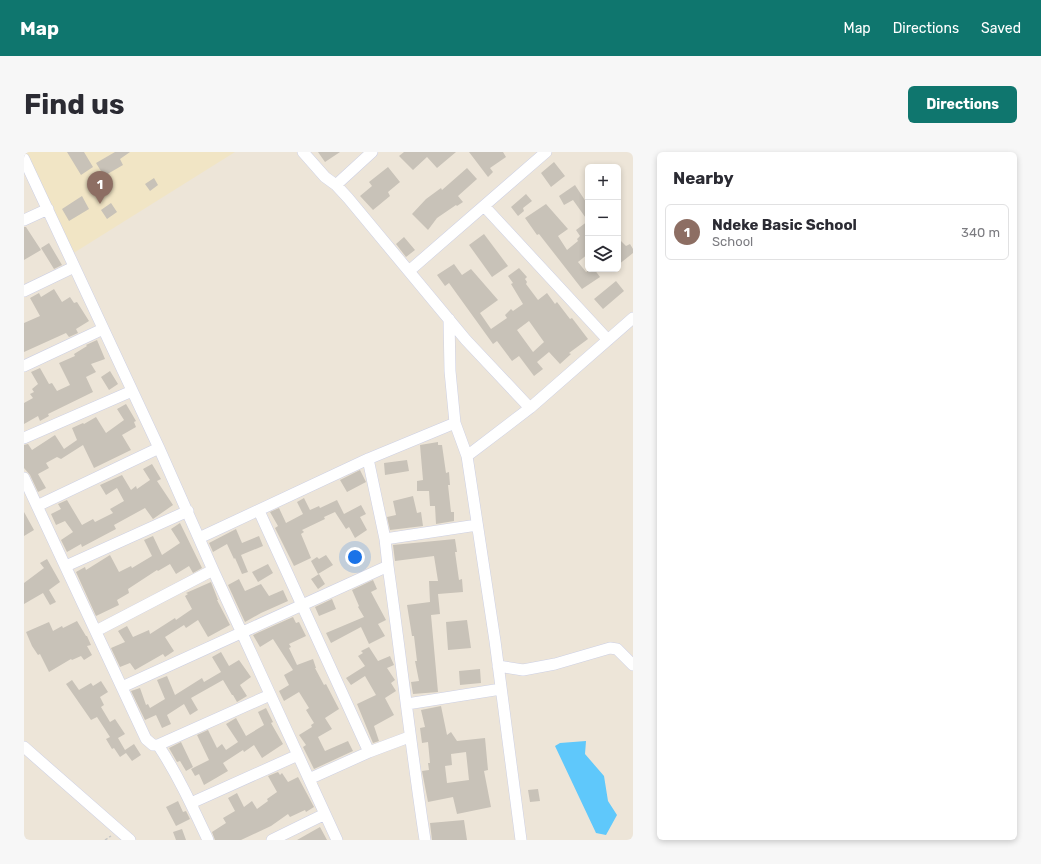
<!DOCTYPE html>
<meta charset="utf-8">
<style>
:root{--surface:#fff;--page:#f7f7f7;--text:#2b2b33;--muted:#7c7c81;--line:#e1e1e2;--accent:#0f766e}
body{margin:0;font-family:Rubik,sans-serif;background:var(--page);color:var(--text)}
.controls{position:absolute;right:12px;top:12px;display:grid;overflow:hidden;border-radius:6px;box-shadow:0 2px 6px #0003}
.controls button{width:36px;height:36px;display:grid;place-items:center;padding:0;border:0;border-bottom:1px solid var(--line);background:var(--surface);color:var(--text);font:20px sans-serif}
.you{position:absolute;left:331px;top:405px;width:14px;height:14px;margin:-10px;border:3px solid #fff;border-radius:50%;background:#1a73e8;box-shadow:0 0 0 6px #1a73e833}
.badge{display:grid;place-items:center;width:26px;height:26px;border-radius:50%;background:var(--accent);color:#fff;font-size:13px;font-weight:700}
.pin{position:absolute;translate:-50% -33px;filter:drop-shadow(0 1px 2px #0008)}
.pin::after{content:'';position:absolute;top:21px;width:14px;height:12px;background:inherit;clip-path:polygon(0 0,100% 0,50% 100%)}
.list{margin:0;padding:0;list-style:none}
h2{display:flex;justify-content:space-between;align-items:center;height:52px;margin:0;padding:0 16px;font-size:17px}
h2 small{font-size:13px;font-weight:400;color:var(--muted)}
.list li{display:grid;grid-template-columns:26px 1fr auto;gap:12px;align-items:center;box-sizing:border-box;height:56px;margin:0 8px 8px;padding:0 8px;border:1px solid var(--line);border-radius:6px}
.list b{display:block;font-size:15px;white-space:nowrap}
.list p{margin:0;font-size:13px;white-space:nowrap;color:var(--muted)}
.list em{font-size:13px;font-style:normal;color:var(--muted)}
.icon{flex:none;width:22px;height:22px;fill:none;stroke:currentColor;stroke-width:2;stroke-linecap:round;stroke-linejoin:round}
.map{position:relative;flex:none;width:609px;height:688px;overflow:hidden;border-radius:6px}
header{display:flex;align-items:center;gap:24px;box-sizing:border-box;height:56px;padding:0 20px;background:var(--accent);color:#fff}
header strong{font-size:19px}
nav{display:flex;gap:22px;margin-inline-start:auto;font-size:14px}
.intro{display:flex;align-items:center;justify-content:space-between;box-sizing:border-box;height:96px;padding:0 24px}
h1{margin:0;font-size:28px}
.button{padding:10px 18px;border-radius:6px;background:var(--accent);color:#fff;font-size:14px;font-weight:700}
main{display:flex;gap:24px;padding:0 24px}
aside{flex:1;background:var(--surface);border-radius:6px;box-shadow:0 2px 6px #0003}
.map>svg:first-child{display:block}
.education{fill:#f1e5c5}
.water{fill:#5fc8fb}
.building{fill:#c8c2b8;fill-rule:evenodd}
.lines{fill:none;stroke-linecap:round;stroke-linejoin:round}
.minor-casing{stroke:#cdd0e4;stroke-width:12}
.path{stroke:#c7c7c7;stroke-width:1.5;stroke-dasharray:3 2;stroke-linecap:butt}
.minor{stroke:#fff;stroke-width:11}
</style>
<header>
<strong>Map</strong>
<nav><a>Map</a><a>Directions</a><a>Saved</a></nav>
</header>
<div class="intro"><h1>Find us</h1><a class="button">Directions</a></div>
<main>
<div class="map">
<svg width="609" height="688" viewBox="0 0 609 688">
<rect width="100%" height="100%" fill="#ede5d8"/>
<!-- education -->
<path class="education" d="M0,0H211L48,102Z"/>
<!-- water -->
<path class="water" d="M562,589L561,602L580,624L584,649L593,663L582,683L572,681L531,594L536,591Z"/>
<!-- building -->
<path class="building" d="M43,0H60L69,15L57,23Z
M91,0H106L96,7L99,13L80,24L72,11Z
M294,0H316L301,10Z
M380,0H432L413,16L403,5L389,18L375,4Z
M445,0H479L482,5L466,16L469,20L464,25Z
M530,10L541,24L527,35L517,21Z
M364,15L376,30L364,40L366,44L349,58L336,44L348,34L345,30Z
M443,16L453,27L434,44L439,50L433,54L432,53L413,66L404,78L388,62L402,47L417,36L418,38Z
M130,26L134,33L126,39L121,32Z
M551,33L564,53V69L549,48L540,53L535,44Z
M502,42L508,49L499,56L500,59L494,64L487,55Z
M58,44L65,57L45,69L38,57Z
M87,51L93,60L83,67L77,58Z
M522,52L544,77L534,84L543,98L554,89L553,87L556,84L552,78L564,69V91L561,93L564,98V102L554,110L562,120L566,117H570L576,125L558,137L515,82L513,83L501,66Z
M0,75H2L17,98L0,108Z
M460,82L484,114L468,125L445,93Z
M380,85L391,98L382,105L372,92Z
M594,86L602,94L606,92L609,97V101L594,113Z
M25,91L38,113L30,117L17,96Z
M430,112L438,123L447,117L474,148L456,161L467,177L483,166L481,163L487,157L489,159L499,152L487,132L489,131L484,124L495,116L503,125L501,127L503,130L502,132L514,148L523,141L531,152L533,150L546,167L548,166L564,187L545,201L547,202L536,212L525,200L513,210L519,217L510,224L495,204L488,209L473,189L469,192L425,131L421,134L413,123ZM505,169L520,190L509,200L493,178Z
M592,129L600,139L579,157L570,147Z
M30,137L38,150L46,145L50,151L53,150L65,169L52,177L54,181L45,185L42,181L0,200V171L16,164L6,146L15,141L17,145Z
M73,188L81,207L67,212L72,220L62,225L69,240L24,262L25,264L16,269L14,264L0,272V251L9,246L6,242L10,240L8,237L14,232L7,220L16,216L25,232L28,231L33,239L46,233L35,211L51,204L50,202L63,194L62,193Z
M86,219L94,232L85,238L77,225Z
M102,252L112,269L110,270L112,275L98,283L107,298L70,316L59,293L37,307L33,305L22,311L25,316L14,322L22,336L14,340L6,323L0,316V293L4,292L8,298L31,283L40,297L53,288L48,276L59,271L60,272L72,265L82,281L100,268L93,257Z
M414,290V293H418L422,321L425,320L426,333H424L427,360H430V369L412,372L411,354H406L405,339H393V329L399,328L396,293Z
M383,308L385,319L361,323L360,311Z
M128,312L137,327L133,329L149,353L129,367L121,356L90,373L92,377L58,395L57,392L43,400L37,388L49,380L41,369L32,373L27,362L37,357L34,352L43,348L58,373L69,367L71,370L89,361L86,357L100,349L93,336L82,343L76,333L98,323L107,338L112,334L113,337L126,328L119,317Z
M336,318L342,330L323,340L316,328Z
M389,344L393,361L397,360L399,374L366,378L363,365L372,363L369,349Z
M280,346L286,358L295,354L296,356L313,348L320,362L337,353L342,362L336,365L343,378L331,386L325,375L322,377L311,360L300,365L301,367L278,378L280,380L277,382L287,406L270,414L251,376L254,374L246,360L255,356L262,371L279,362L273,350Z
M0,360L10,378L0,384Z
M156,371L178,416L169,421L165,414L152,422L146,412L134,419L133,418L104,437L105,441L93,448L95,453L72,464L52,420L61,415L62,418L86,403L95,420L107,414L108,416L128,404L120,388L129,384L138,403L156,391L147,377Z
M212,377L218,391L235,384L239,394L217,403L224,420L218,422L211,406L210,407L203,392L189,400L185,391Z
M431,387L433,400H431L435,428L438,427L439,440L414,442L416,462L407,463L414,540L389,542L387,530L395,529L391,509H393L390,484H388L383,453L406,450L405,429H414L410,404L371,409L369,393Z
M302,403L309,413L294,422L287,409L293,405L295,407Z
M23,407L36,430L25,438L32,450L26,453L19,441L0,452V431L20,416L16,411Z
M244,412L249,421L234,430L228,420Z
M295,422L301,432L294,437L287,427Z
M215,427L221,439L237,432L245,444L259,438L264,449L237,461L221,470L204,433Z
M349,428L353,437L347,440L362,468L354,472L361,484L345,492L337,475L307,491L302,481L340,465L334,455L335,454L328,438Z
M187,430L194,448H193L206,473L184,485L174,468L162,476L160,473L141,485L150,499L141,505L139,502L111,518L106,511L96,515L87,496L101,490L94,479L103,474L109,485L125,478L126,482L151,466L152,468L168,457L161,444L164,442L162,441Z
M308,447L312,457L295,464L291,455Z
M269,465L272,471L275,470L282,484L265,492L267,495L265,496L273,513L289,507L292,516H291L300,533L302,532L315,557L301,566L308,577L294,585L301,599L324,589L329,599L290,617L279,595L282,593L275,583L288,575L287,573L290,571L282,558L285,556L275,540L260,549L255,539L265,533L260,523L269,518L249,487L236,495L229,483Z
M443,468L447,496L424,498L422,470Z
M53,469L62,484H63L67,493L63,494L68,503L60,508L57,504L48,508L47,507L25,520L16,502L14,503L8,494L2,480L25,470L29,479L38,474L39,476Z
M345,495L354,509L366,504L370,513L363,516L371,528L367,531L372,539L361,546L370,563L350,574L355,589L349,591L333,552L352,543L341,524L327,533L322,526L341,514L334,504L339,501L337,499Z
M197,500L205,514L215,508L227,525L216,533L223,544L213,550L209,543H208L199,528L167,546L174,558L166,563L160,552L143,563L147,572L138,576L132,563L121,568L107,539L116,536L122,553L124,552L126,556L141,547L133,528L143,524L151,543L178,526L180,530L197,520L188,505Z
M456,517L457,531L436,533L435,519Z
M48,528L55,538L67,531L69,534L77,529L84,540L76,545L80,553L77,555L86,570L91,567L101,582L94,586L101,598L110,592L117,603L108,609L102,601L96,605L90,596L88,597L82,587L86,585L73,565L67,568L42,532Z
M417,554L423,583L427,580L433,589L461,586L464,618L460,619L467,655L433,662L429,645L404,650L398,619L405,618L404,611H406L404,590L398,591L396,576L401,575L397,558ZM442,600L445,628L423,631L421,614L428,613L427,602Z
M242,556L249,570L247,571L259,592L238,606L230,593L220,600L219,598L199,611L204,619L180,633L175,622L171,624L167,617L185,608L173,583L184,578L193,596L198,592L202,598L214,590L202,572L212,566L222,584L240,573L234,560Z
M157,590L169,615L162,619L156,609L153,610L145,596Z
M254,620L256,623L258,621L264,630L274,625L290,655L282,660L281,658L266,665L264,662L247,674L217,688H191L188,680L202,671L199,666L211,659L204,646L213,641L220,655L228,649L233,657L244,649L243,647L253,640L244,624Z
M514,637L516,649L506,650L504,638Z
M154,649L159,660L162,659L166,667L152,674L142,655Z
M440,668L443,688H408L406,671Z
M296,675L303,688H273Z
M158,677L162,688H152L149,680Z"/>
<g class="lines">
<defs>
<path id="minor" d="M279,0L301,25L312,33L324,46L442,188L506,256
M0,7L135,296L189,418L313,688
M312,33L348,0
M460,54L584,188
M0,68L24,57
M385,119L522,0
M0,139L50,115
M0,214L79,177
M431,271L443,304
M0,286L108,239
M344,307L431,271L426,219L425,167
M0,326L122,587L129,593H134C154,623 169,656 184,688
M13,354L135,296
M235,359L345,600
M361,387L453,373
M42,414L164,359
M364,414C377,505 387,597 401,688
M72,479L189,418
M474,514L499,518L531,512L586,496L593,497L609,513
M98,535L364,414L361,387L344,307L175,386
M383,552L477,537
M134,593L246,543
M0,595L106,688
M285,627L345,600L385,585
M167,651L274,603
M248,688L301,662
M497,688L471,489L443,304L506,256L609,166"/>
</defs>
<!-- minor casing -->
<use href="#minor" class="minor-casing"/>
<!-- path -->
<path class="path" d="M81,688L87,684"/>
<!-- minor -->
<use href="#minor" class="minor"/>
</g>
</svg>
<div class="controls">
<button>+</button>
<button>−</button>
<button><svg class="icon" aria-label="layers" viewBox="0 0 24 24"><path d="M12 4l9 5-9 5-9-5zM3 14l9 5 9-5"/></svg></button>
</div>
<div class="you"></div>
<div class="pin badge" style="left:76px;top:52px;background:#8d6e63">1</div>
</div>
<aside>
<h2>Nearby<small></small></h2>
<ul class="list">
<li><span class="badge" style="background:#8d6e63">1</span><div><b>Ndeke Basic School</b><p>School</p></div><em>340 m</em></li>
</ul>
</aside>
</main>
